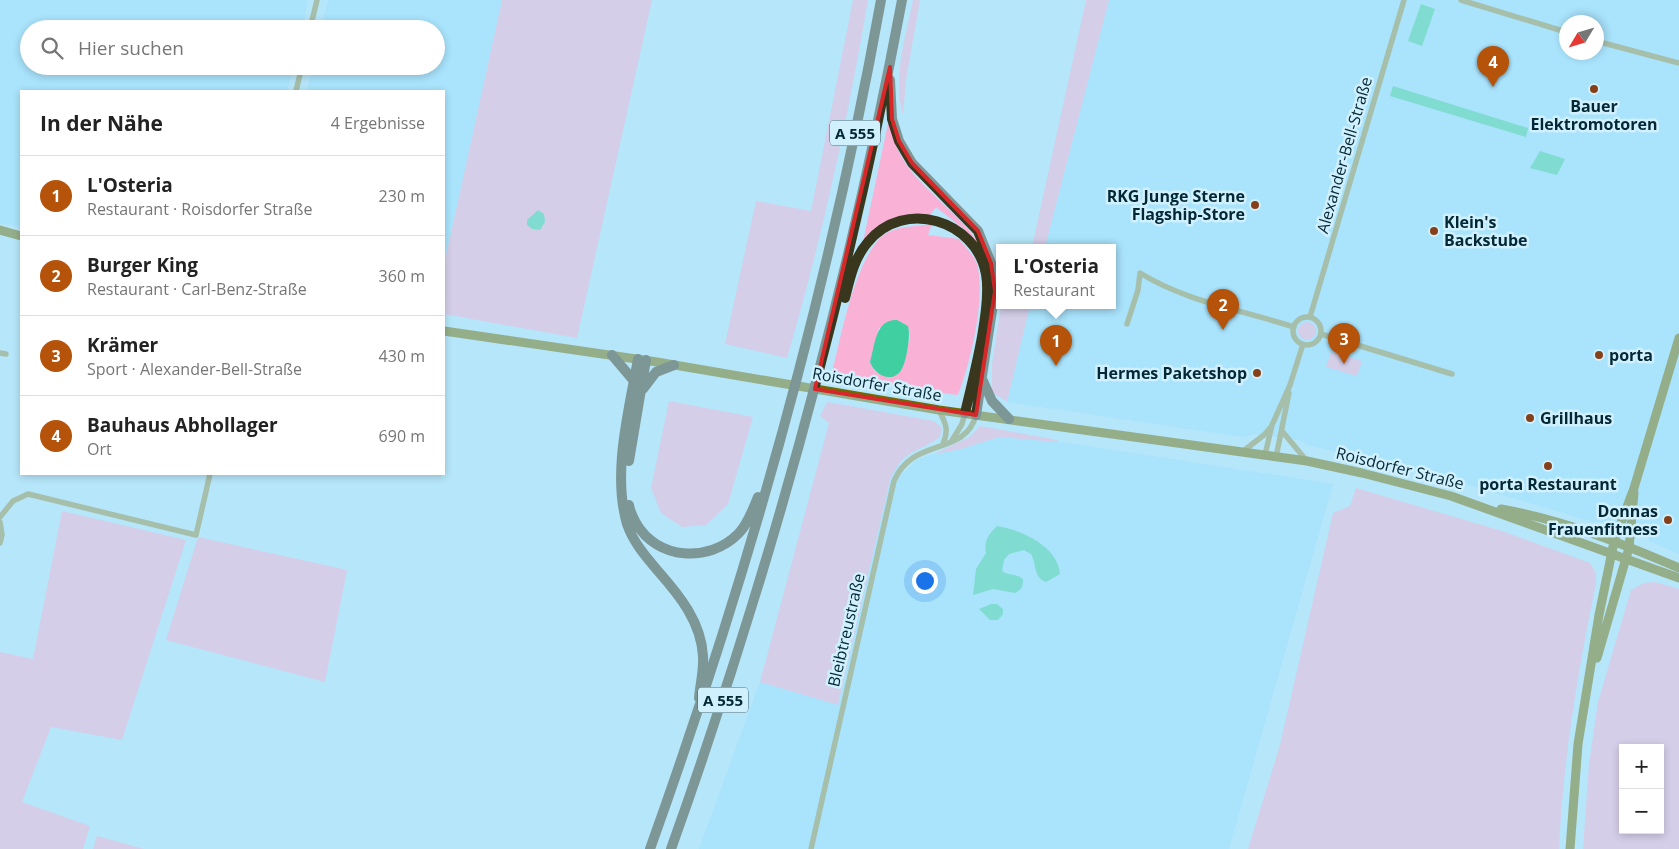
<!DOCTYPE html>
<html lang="de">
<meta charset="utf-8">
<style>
:root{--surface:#fff;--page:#f2f2f2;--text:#222;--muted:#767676;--line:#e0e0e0;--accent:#b45309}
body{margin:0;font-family:"Open Sans",sans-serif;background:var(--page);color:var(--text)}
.controls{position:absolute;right:15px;bottom:15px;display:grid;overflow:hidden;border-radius:0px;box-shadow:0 2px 8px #0003}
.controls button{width:45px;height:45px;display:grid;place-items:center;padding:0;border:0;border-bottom:1px solid var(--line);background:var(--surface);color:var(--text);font:25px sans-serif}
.compass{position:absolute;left:1559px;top:15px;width:45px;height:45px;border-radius:50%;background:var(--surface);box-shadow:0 2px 8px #0003;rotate:232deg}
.you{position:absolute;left:924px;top:580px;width:18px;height:18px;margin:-12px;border:4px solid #fff;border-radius:50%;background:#1a73e8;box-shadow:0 0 0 8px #1a73e833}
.badge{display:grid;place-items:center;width:32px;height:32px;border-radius:50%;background:var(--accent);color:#fff;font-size:16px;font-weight:700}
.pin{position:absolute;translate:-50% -41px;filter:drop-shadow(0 1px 2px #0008)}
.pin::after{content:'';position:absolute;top:26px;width:18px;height:15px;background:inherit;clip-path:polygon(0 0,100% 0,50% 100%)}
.popup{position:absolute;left:996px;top:244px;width:120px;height:65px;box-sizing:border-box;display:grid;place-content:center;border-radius:0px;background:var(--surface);filter:drop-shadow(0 1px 4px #0005);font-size:16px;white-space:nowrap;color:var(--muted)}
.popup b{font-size:19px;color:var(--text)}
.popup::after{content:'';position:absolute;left:50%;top:100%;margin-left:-10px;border:10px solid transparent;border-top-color:var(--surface)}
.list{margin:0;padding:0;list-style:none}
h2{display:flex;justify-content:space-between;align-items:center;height:65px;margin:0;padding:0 20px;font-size:21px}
h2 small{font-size:16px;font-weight:400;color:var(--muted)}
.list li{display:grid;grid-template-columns:32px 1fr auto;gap:15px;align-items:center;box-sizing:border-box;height:80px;padding:0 20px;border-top:1px solid var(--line)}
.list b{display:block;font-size:19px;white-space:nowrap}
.list p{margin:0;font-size:16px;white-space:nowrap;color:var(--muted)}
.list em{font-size:16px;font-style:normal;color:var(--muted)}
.icon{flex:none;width:28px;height:28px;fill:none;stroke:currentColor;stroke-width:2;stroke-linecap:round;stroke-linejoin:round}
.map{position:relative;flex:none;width:1679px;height:849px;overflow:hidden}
.search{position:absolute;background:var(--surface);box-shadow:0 2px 8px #0003;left:20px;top:20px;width:425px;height:55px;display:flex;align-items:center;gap:12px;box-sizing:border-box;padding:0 18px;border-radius:28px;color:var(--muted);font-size:19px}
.panel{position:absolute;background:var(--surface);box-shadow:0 2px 8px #0003;left:20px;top:90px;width:425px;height:385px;border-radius:0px}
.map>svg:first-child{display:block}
.built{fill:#99e0ff;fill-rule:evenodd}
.green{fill:#f9b1d6;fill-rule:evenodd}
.water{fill:#3fcfa0}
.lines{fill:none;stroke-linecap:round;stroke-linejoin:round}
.street{stroke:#93914d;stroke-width:5.5}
.secondary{stroke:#6e6a04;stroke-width:9}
.highway{stroke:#38371e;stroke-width:10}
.marked{fill:none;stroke:#d62828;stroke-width:4;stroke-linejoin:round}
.poi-dot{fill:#854019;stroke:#d1f0fe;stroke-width:2}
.labels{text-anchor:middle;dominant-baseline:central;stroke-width:5;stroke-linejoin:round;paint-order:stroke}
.shield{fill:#d1f0fe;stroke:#416471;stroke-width:1}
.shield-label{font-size:15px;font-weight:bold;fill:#032835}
.poi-label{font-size:16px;font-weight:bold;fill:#032835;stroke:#d1f0fe;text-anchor:end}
.street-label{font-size:16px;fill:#032835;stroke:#d1f0fe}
</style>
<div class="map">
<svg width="1679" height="849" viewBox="0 0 1679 849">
<rect width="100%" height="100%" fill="#b7e6fa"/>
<!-- built -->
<path class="built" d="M0,0H308L302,29H29V66H293L287,91H21V227L0,223Z
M328,0H502L444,265V91H307L313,66H436V29H321Z
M1109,0H1679V554L1649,541L1645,530L1609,522H1593L1483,489L1308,445L1299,440L1254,434L1244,437L1007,402L1030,305H1112V247H1045ZM1566,22H1596V52H1566Z
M999,437L1068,443L1333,484L1229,849H699L760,682L838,705L890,480L897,464L905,472L917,460L934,454L961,449Z"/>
<!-- green -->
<path class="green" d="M502,0H652L577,338L444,314V265Z
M853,0H868C848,119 821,242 787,358L725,344L756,201L811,211Z
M913,0H920L906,80L903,115C892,78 906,37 913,0Z
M1086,0H1109L1045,247H1032Z
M889,119C892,130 894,142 899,152C915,186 956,209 978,242L975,245L965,230L936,207L930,215L914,216L863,242Z
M932,224L928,235L959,239C964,246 974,255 977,264C986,296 971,361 959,392L957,395L854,380L830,381C839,348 856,244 891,231C903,226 919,226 932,224ZM901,322L908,326L910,337L901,370L899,373C885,377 875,377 870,362L879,328Z
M1001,305H1030L1007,402L992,392V364Z
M1298 331a9 9 0 1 1 18 0a9 9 0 1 1-18 0Z
M1331,352L1362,361L1357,376L1326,367Z
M669,401L753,417L728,504L706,525L682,527L661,513L651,488Z
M827,402L934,421L942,428L940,437C916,454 904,448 890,480L838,705L760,682L829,423L820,416Z
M980,426L1058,440V442L999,437L961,449L934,454L970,437Z
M1356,488L1502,531L1590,563L1596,573V583C1578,671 1563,759 1559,849H1248L1280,745L1333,513L1350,506Z
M62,511L186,540L122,740L51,727L22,802L90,826L83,849H0V652L33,659Z
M198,537L347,570L325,682L166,640Z
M1655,582L1679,589V849H1583L1589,764L1598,702L1631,590L1644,583ZM1623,748H1660V830H1623Z
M97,836L144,849H93Z"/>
<!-- water -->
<path class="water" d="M1421,4L1435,9L1422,46L1408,41Z
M1393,86L1528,128L1526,137L1390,96Z
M1540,151L1565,159L1557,175L1530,168Z
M538,210L544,214L545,222L540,230L532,229L527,225V220Z
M897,320L908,326C911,335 906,367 899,373C888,383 874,373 870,362C875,346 875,319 897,320Z
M997,526C1021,530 1058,546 1060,574L1046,582C1033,577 1037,565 1031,554L1024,550L1009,554L1004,560L1002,571C1008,576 1016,573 1023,579C1023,587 1022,589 1015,593L993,589L973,595L976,569L986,553C984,541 988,535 997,526Z
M991,604H997L1003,609V614L998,620H990L979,609Z"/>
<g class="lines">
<!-- street -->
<path class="street" d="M1461,0L1566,32
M310,29L317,0
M1596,41L1679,63
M296,91L302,66
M1310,317L1404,0
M1293 331a14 14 0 1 1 28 0a14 14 0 1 1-28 0Z
M1127,324L1138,290L1140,273C1187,302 1242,310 1294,327
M1321,334L1452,374
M0,353L6,354
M939,410C946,424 949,430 943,444
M1282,431L1306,460
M951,442L962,424L965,413
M1242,452L1264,435L1271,427
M1265,455L1272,425L1290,385L1303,344
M1276,457L1289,393
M0,517L13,501L28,494L196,535L210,474
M0,522L2,535L0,543
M811,849L894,481C913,436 965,457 976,415"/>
<!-- secondary -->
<path class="secondary" d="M0,230L21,236
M444,331L657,362L939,410L1307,461L1362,473L1451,496L1679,578
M1501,509C1563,520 1621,543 1679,568
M1597,658L1629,548L1634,493
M1570,849L1578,744L1599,615L1614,542L1634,488L1679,338"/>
<!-- highway -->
<path class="highway" d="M890,80L892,119L899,141L912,163L978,231L991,263L995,291L976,415
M845,298C850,278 854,258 868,242C904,198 976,220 986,274C992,308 973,379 965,413
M612,355L634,381
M638,359C629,410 612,473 627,524C633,542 646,557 658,571C680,596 701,622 703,656C704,670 700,685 699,698
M983,381L992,401L1009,419
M643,389L656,372L674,365
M629,461L646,360
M629,505C630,512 633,517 636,523C657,560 709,563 738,534C748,524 753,509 758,497
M650,849C749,573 829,289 881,0
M671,849C770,572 848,289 902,0"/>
</g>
<!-- marked area -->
<path d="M0 0H1679V849H0ZM890,67L892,119L899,141L912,163L978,231L991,263L995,291L976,415L815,389Z" fill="#b7e6fa" fill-opacity=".55" fill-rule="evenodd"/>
<path class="marked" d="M890,67L892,119L899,141L912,163L978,231L991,263L995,291L976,415L815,389Z"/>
<!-- markers -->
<g class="poi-dot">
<circle cx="1594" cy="89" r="5"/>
<circle cx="1255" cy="205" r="5"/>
<circle cx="1434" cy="231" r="5"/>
<circle cx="1599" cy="355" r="5"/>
<circle cx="1257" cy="373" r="5"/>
<circle cx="1530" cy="418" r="5"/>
<circle cx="1548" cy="466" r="5"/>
<circle cx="1668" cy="520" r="5"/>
</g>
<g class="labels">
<!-- shield labels -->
<g class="shield">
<rect x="830" y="120.5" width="50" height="25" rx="4"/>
<rect x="698" y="687.5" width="50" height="25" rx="4"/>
</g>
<g class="shield-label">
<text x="855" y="133">A 555</text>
<text x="723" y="700">A 555</text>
</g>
<!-- poi labels -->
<g class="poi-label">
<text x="1594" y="106" text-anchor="middle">Bauer<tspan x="1594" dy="18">Elektromotoren</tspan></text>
<text x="1245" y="196">RKG Junge Sterne<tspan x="1245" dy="18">Flagship-Store</tspan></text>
<text x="1444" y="222" text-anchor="start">Klein's<tspan x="1444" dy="18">Backstube</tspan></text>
<text x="1609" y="355" text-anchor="start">porta</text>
<text x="1247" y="373">Hermes Paketshop</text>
<text x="1540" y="418" text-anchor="start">Grillhaus</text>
<text x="1548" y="484" text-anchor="middle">porta Restaurant</text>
<text x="1658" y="511">Donnas<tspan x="1658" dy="18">Frauenfitness</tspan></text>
</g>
<!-- street labels -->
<g class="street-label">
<text transform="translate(1344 155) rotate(-74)">Alexander-Bell-Straße</text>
<text transform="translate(877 384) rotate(10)">Roisdorfer Straße</text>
<text transform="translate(1400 468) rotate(14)">Roisdorfer Straße</text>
<text transform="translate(846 630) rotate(-77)">Bleibtreustraße</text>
</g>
</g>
</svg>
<div class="controls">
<button>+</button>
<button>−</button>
</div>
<svg class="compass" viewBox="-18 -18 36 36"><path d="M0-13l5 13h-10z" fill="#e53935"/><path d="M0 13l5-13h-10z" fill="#767676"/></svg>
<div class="you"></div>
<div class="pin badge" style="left:1056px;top:366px">1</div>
<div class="popup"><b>L'Osteria</b>Restaurant</div>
<div class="pin badge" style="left:1223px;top:330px">2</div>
<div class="pin badge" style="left:1344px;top:364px">3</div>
<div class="pin badge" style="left:1493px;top:87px">4</div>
<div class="search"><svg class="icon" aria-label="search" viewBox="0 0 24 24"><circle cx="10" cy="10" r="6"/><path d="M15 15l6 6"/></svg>Hier suchen</div>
<section class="panel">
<h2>In der Nähe<small>4 Ergebnisse</small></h2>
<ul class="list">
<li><span class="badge">1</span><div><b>L'Osteria</b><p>Restaurant · Roisdorfer Straße</p></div><em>230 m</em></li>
<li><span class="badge">2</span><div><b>Burger King</b><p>Restaurant · Carl-Benz-Straße</p></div><em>360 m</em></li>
<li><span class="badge">3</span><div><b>Krämer</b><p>Sport · Alexander-Bell-Straße</p></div><em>430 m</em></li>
<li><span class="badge">4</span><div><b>Bauhaus Abhollager</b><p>Ort</p></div><em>690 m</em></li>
</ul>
</section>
</div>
